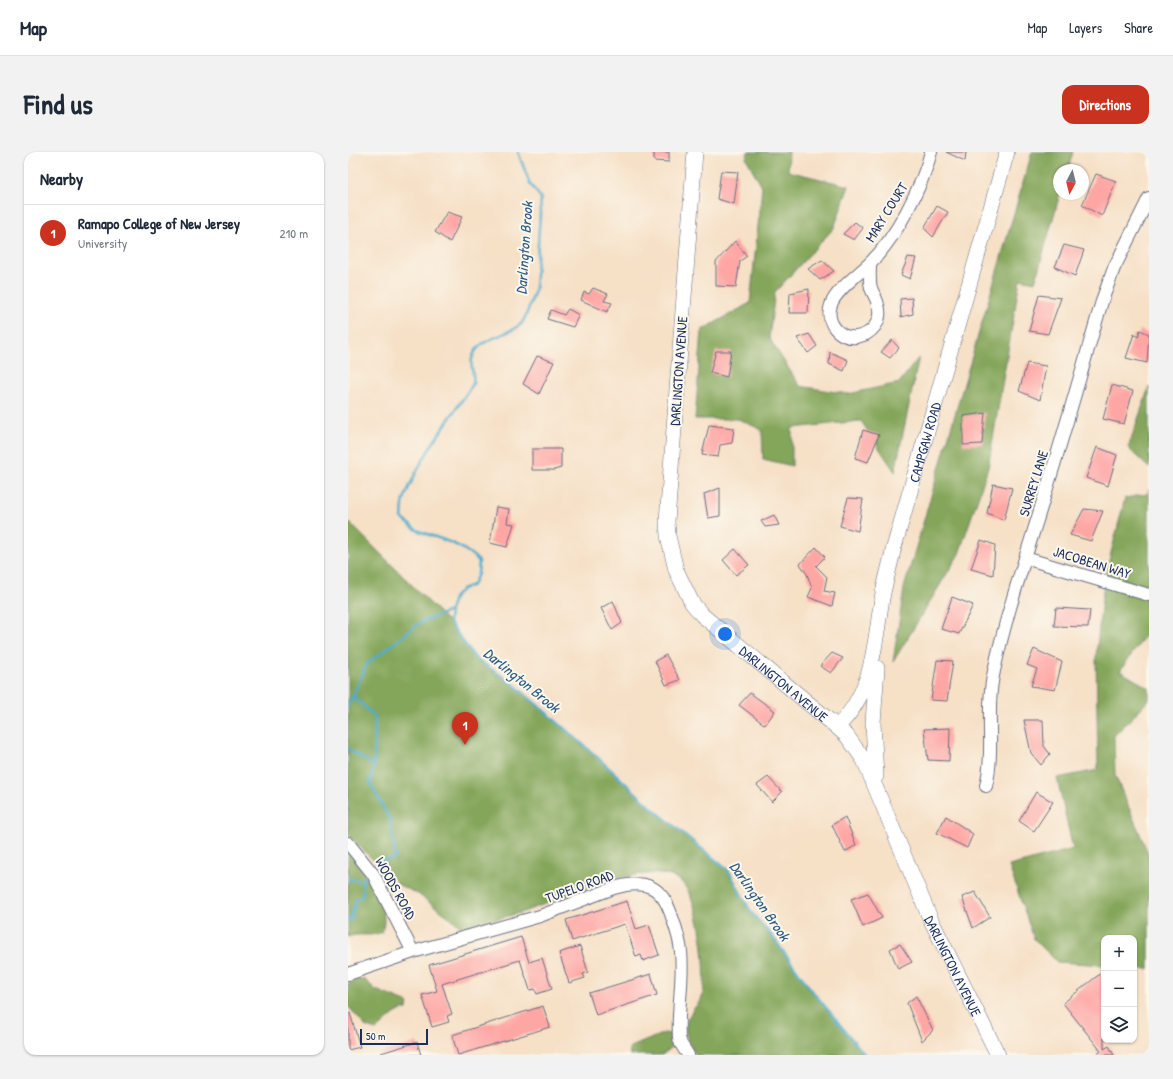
<!DOCTYPE html>
<meta charset="utf-8">
<style>
:root{--surface:#fff;--page:#f2f2f3;--text:#1f2937;--muted:#747a83;--line:#e0e1e3;--accent:#c8321e}
body{margin:0;font-family:"Patrick Hand",sans-serif;background:var(--page);color:var(--text)}
.controls{position:absolute;right:12px;bottom:12px;display:grid;overflow:hidden;border-radius:8px;box-shadow:0 1px 3px #0004}
.controls button{width:36px;height:36px;display:grid;place-items:center;padding:0;border:0;border-bottom:1px solid var(--line);background:var(--surface);color:var(--text);font:20px sans-serif}
.compass{position:absolute;left:705px;top:12px;width:36px;height:36px;border-radius:50%;background:var(--surface);box-shadow:0 1px 3px #0004;rotate:187deg}
.scale{position:absolute;left:12px;bottom:10px;width:68px;box-sizing:border-box;padding-left:4px;border:2px solid #1b2f5e;border-top:0;font-size:11px;line-height:14px;white-space:nowrap;color:#1b2f5e;-webkit-text-stroke:3px #fbf7ec;paint-order:stroke}
.you{position:absolute;left:377px;top:482px;width:14px;height:14px;margin:-10px;border:3px solid #fff;border-radius:50%;background:#1a73e8;box-shadow:0 0 0 6px #1a73e833}
.badge{display:grid;place-items:center;width:26px;height:26px;border-radius:50%;background:var(--accent);color:#fff;font-size:13px;font-weight:700}
.pin{position:absolute;translate:-50% -33px;filter:drop-shadow(0 1px 2px #0008)}
.pin::after{content:'';position:absolute;top:21px;width:14px;height:12px;background:inherit;clip-path:polygon(0 0,100% 0,50% 100%)}
.list{margin:0;padding:0;list-style:none}
h2{display:flex;justify-content:space-between;align-items:center;height:52px;margin:0;padding:0 16px;font-size:17px}
h2 small{font-size:13px;font-weight:400;color:var(--muted)}
.list li{display:grid;grid-template-columns:26px 1fr auto;gap:12px;align-items:center;box-sizing:border-box;height:56px;padding:0 16px;border-top:1px solid var(--line)}
.list b{display:block;font-size:15px;white-space:nowrap}
.list p{margin:0;font-size:13px;white-space:nowrap;color:var(--muted)}
.list em{font-size:13px;font-style:normal;color:var(--muted)}
.icon{flex:none;width:22px;height:22px;fill:none;stroke:currentColor;stroke-width:2;stroke-linecap:round;stroke-linejoin:round}
.map{position:relative;flex:none;width:801px;height:903px;overflow:hidden;border-radius:12px}
header{display:flex;align-items:center;gap:24px;box-sizing:border-box;height:56px;padding:0 20px;background:var(--surface);border-bottom:1px solid var(--line)}
header strong{font-size:19px}
nav{display:flex;gap:22px;margin-inline-start:auto;font-size:14px}
.intro{display:flex;align-items:center;justify-content:space-between;box-sizing:border-box;height:96px;padding:0 24px}
h1{margin:0;font-size:28px}
.button{padding:10px 18px;border-radius:12px;background:var(--accent);color:#fff;font-size:14px;font-weight:700}
main{display:flex;gap:24px;padding:0 24px}
aside{flex:1;background:var(--surface);border-radius:12px;box-shadow:0 1px 3px #0004}
.map>svg:first-child{display:block}
.forest{fill:#84a65a;stroke:#506a5c}
.lines{fill:none;stroke-linecap:round;stroke-linejoin:round}
.stream{stroke:#4daccc;stroke-width:2.5}
.building{fill:#fea6a4}
.minor-casing{stroke:#686d82;stroke-width:14}
.major-casing{stroke:#686d82;stroke-width:16}
.minor{stroke:#fff;stroke-width:12}
.major{stroke:#fff;stroke-width:15}
.labels{text-anchor:middle;dominant-baseline:central;stroke-width:4;stroke-linejoin:round;paint-order:stroke}
.street-label{font-size:14px;fill:#1b2f5e;stroke:#fbf7ec}
.water-label{font-size:15px;font-style:italic;fill:#2c5b84;stroke:#fbf7ec}
</style>
<header>
<strong>Map</strong>
<nav><a>Map</a><a>Layers</a><a>Share</a></nav>
</header>
<div class="intro"><h1>Find us</h1><a class="button">Directions</a></div>
<main>
<aside>
<h2>Nearby<small></small></h2>
<ul class="list">
<li><span class="badge">1</span><div><b>Ramapo College of New Jersey</b><p>University</p></div><em>210 m</em></li>
</ul>
</aside>
<div class="map">
<svg width="801" height="903" viewBox="0 0 801 903">
<rect width="100%" height="100%" fill="#fbf7ec"/>
<filter id="ink" filterUnits="userSpaceOnUse"><feTurbulence type="fractalNoise" baseFrequency=".025" numOctaves="2"/><feDisplacementMap in="SourceGraphic" scale="8" xChannelSelector="R" yChannelSelector="G"/><feConvolveMatrix kernelMatrix="1 2 1 2 8 2 1 2 1" color-interpolation-filters="sRGB"/></filter>
<filter id="wash" filterUnits="userSpaceOnUse"><feTurbulence type="fractalNoise" baseFrequency=".012" numOctaves="4" result="noise"/><feDisplacementMap in="SourceGraphic" scale="16" xChannelSelector="R" yChannelSelector="G"/><feGaussianBlur stdDeviation="0.9" result="paint"/><feColorMatrix in="noise" values="0 0 0 0 0 0 0 0 0 0 0 0 0 0 0 0 0 1.4 0 .05"/><feComposite in="paint" operator="in"/></filter>
<g filter="url(#wash)">
<rect width="100%" height="100%" fill="#f6e0c6"/>
<!-- forest -->
<path class="forest" d="M400,0H441L440,19L501,34L486,76L427,140L421,186L452,234L500,242L551,231L571,205L547,320L513,269L444,276V314L415,307L414,278L390,267H347L354,178L402,151L414,35L398,6Z
M684,0H725L720,18H711L712,42L687,130L672,127L640,316L611,402L545,510L556,436Z
M801,235V316L780,296Z
M801,337V478L772,519L801,536V548L766,584L767,623L801,703V817L786,816V786H756V813L709,810L686,787L661,714L725,697L709,626L750,618L748,504L756,428L777,346L799,342Z
M0,369L101,470L127,506L164,531L247,603L304,656L381,719L403,760L424,784L462,836L517,903H348C339,890 333,876 343,861C347,854 354,849 355,841C360,817 352,743 331,728C315,717 287,723 269,726L172,761L113,776L104,767L70,742L51,733L35,715L26,709L0,683Z
M0,700C16,720 44,752 34,780C21,786 13,780 0,785Z
M13,827H16L28,838L60,851L59,857C45,859 39,870 28,878L18,875L0,854V831Z
M316,881L324,882L327,893L314,903H282L281,897L283,895Z"/>
<g class="lines">
<!-- stream -->
<path class="stream" d="M170,0L182,32L193,46L187,138C184,146 178,167 173,172C159,185 129,185 124,207C122,215 127,223 125,232C101,268 73,304 57,345C54,351 55,359 54,366C59,370 64,375 69,378C94,389 110,389 131,409L130,422L125,433L114,437L106,446L102,459L101,470L127,506L164,531L247,603L304,656L381,719L403,760L424,784L462,836L517,903
M0,554L5,544
M0,597L25,613
M28,712L30,709L48,706L42,668L22,631L26,613L27,565L5,544L19,512L73,470L102,459
M0,727L14,729
M0,768H3L8,747L15,744L14,729L17,725"/>
</g>
<g id="blocks">
<!-- building -->
<path class="building" d="M306,0H321V10L306,9Z
M598,0H618L617,9Z
M373,19L390,20L386,52L369,47Z
M748,22L768,29L754,64L734,53Z
M589,54L600,60L585,85L576,76Z
M99,60L114,65L102,90L87,80Z
M507,70L515,76L506,88L495,82Z
M387,89L399,104L392,109L388,135L368,134V110Z
M716,93L736,98L727,124L707,115Z
M560,105L568,106L562,127L553,123Z
M474,108L486,119L472,128L460,117Z
M245,136L260,142L256,149L264,151L259,160L233,148L236,140L241,142Z
M461,137L460,161H441L442,141Z
M691,143L713,146L700,182L681,179Z
M564,146L565,162L553,165L552,147Z
M220,157L231,163L225,175L199,167L203,158L216,163Z
M792,178L801,182L799,211L778,206L786,182L790,185Z
M461,182L469,194L460,201L449,186Z
M544,188L551,196L542,206L533,200Z
M368,199H383L379,225L362,221Z
M482,200L500,208L496,219L481,212Z
M189,204L206,210L191,242L175,232Z
M679,211L698,214L692,248L671,239Z
M764,233L785,239L776,272L755,267Z
M637,261L634,292L615,293V264Z
M361,273L386,276L384,291L372,293L370,305L354,303Z
M515,278L531,283L520,310L507,306Z
M749,295L769,303L760,334L738,326Z
M184,297H213V316L206,318H184Z
M645,332L664,336L656,368L639,361Z
M372,336V364L360,366L356,342Z
M500,346L515,347L510,379L492,374Z
M148,355L161,357L159,371L166,372L159,395L142,391Z
M736,357L755,359L743,389L722,383Z
M426,363L431,373L417,375L413,369Z
M633,388L647,393L645,423L623,417Z
M468,395L477,405L468,414L479,425L476,439L487,441L484,454L460,445L464,436L459,422L452,412Z
M387,397L401,413L388,423L375,408Z
M604,445L625,453L611,482L593,477Z
M265,449L274,471L264,478L253,456Z
M708,456L742,458L740,475L706,474Z
M686,497L714,510L707,538L683,534L689,517L679,513Z
M484,501L495,506L483,521L472,514Z
M318,503L332,528L318,533L307,509Z
M589,508L605,509L599,549L583,548Z
M402,541L427,559L417,573L391,553Z
M676,568H695L696,594L702,602L693,613L683,601Z
M602,576L601,609L580,608L576,577Z
M420,625L434,640L424,650L409,633Z
M688,640L705,650L686,679L671,669Z
M598,664L625,682L619,696L589,681Z
M497,665L508,693L497,700L484,673Z
M627,740L642,765L625,776L614,745Z
M520,741L534,766L515,775L503,747Z
M279,749L288,777L301,773L311,803L295,809L293,803L288,805L277,772L224,789L218,768Z
M173,785L181,810L194,806L204,837L189,842L187,837L182,838L172,808L113,826L94,832L104,862L99,864L101,870L84,875L74,843L89,839L81,813Z
M552,792L564,810L550,817L542,797Z
M232,794L240,820L235,822L237,826L221,831L211,801Z
M753,821L756,825V897L761,894L766,903H748L753,899L715,851Z
M303,822L309,843L248,863L241,841Z
M568,844L585,878L574,889L559,851Z
M195,854L202,875L110,903L104,883Z
M2,861L12,895L0,898V862Z
M69,890L73,903H33V901Z"/>
</g>
</g>
<g filter="url(#ink)">
<use href="#blocks" fill-opacity="0" stroke="#686d82" stroke-width="1"/>
<g class="lines">
<defs>
<path id="minor" d="M522,112C522,119 521,128 523,136C525,142 529,147 530,153C535,169 524,183 508,185C491,187 477,170 483,153C487,139 511,122 522,111C548,86 574,35 583,0
M677,406L801,443
M638,634C647,597 637,559 646,519C659,458 680,399 698,339C718,275 736,210 755,146L766,116L801,46
M0,691L25,722L65,800
M0,822L65,800L192,764L266,736C297,727 314,733 324,765C328,776 332,788 333,800C336,829 329,857 331,886L333,892L340,903"/>
<g id="major">
<path id="s1" d="M347,0L319,369L320,384L328,418L344,451L354,463L489,575L499,584L516,608L582,766L650,903"/>
<path id="s2" d="M489,575C527,539 526,490 535,441C538,427 542,413 545,399L659,0"/>
<path d="M528,624L525,571L529,516"/>
</g>
</defs>
<!-- minor casing -->
<use href="#minor" class="minor-casing"/>
<!-- major casing -->
<use href="#major" class="major-casing"/>
<!-- minor -->
<use href="#minor" class="minor"/>
<!-- major -->
<use href="#major" class="major"/>
</g>
</g>
<g class="labels">
<!-- street labels -->
<g class="street-label">
<text transform="translate(538 60) rotate(-58)">MARY COURT</text>
<text transform="translate(330 219) rotate(-86)">DARLINGTON AVENUE</text>
<text stroke="none"><textPath href="#s2" startOffset="301">CAMPGAW ROAD</textPath></text>
<text transform="translate(685 331) rotate(-73)">SURREY LANE</text>
<text transform="translate(744 410) rotate(17)">JACOBEAN WAY</text>
<text stroke="none"><textPath href="#s1" startOffset="579">DARLINGTON AVENUE</textPath></text>
<text transform="translate(231 734) rotate(-20)">TUPELO ROAD</text>
<text transform="translate(48 736) rotate(61)">WOODS ROAD</text>
<text stroke="none"><textPath href="#s1" startOffset="915">DARLINGTON AVENUE</textPath></text>
</g>
<!-- water labels -->
<g class="water-label">
<text transform="translate(176 96) rotate(-86)">Darlington Brook</text>
<text transform="translate(174 528) rotate(39)">Darlington Brook</text>
<text transform="translate(412 749) rotate(55)">Darlington Brook</text>
</g>
</g>
</svg>
<div class="controls">
<button>+</button>
<button>−</button>
<button><svg class="icon" aria-label="layers" viewBox="0 0 24 24"><path d="M12 4l9 5-9 5-9-5zM3 14l9 5 9-5"/></svg></button>
</div>
<svg class="compass" viewBox="-18 -18 36 36"><path d="M0-13l5 13h-10z" fill="#e53935"/><path d="M0 13l5-13h-10z" fill="#747a83"/></svg>
<div class="scale">50 m</div>
<div class="you"></div>
<div class="pin badge" style="left:117px;top:593px">1</div>
</div>
</main>
